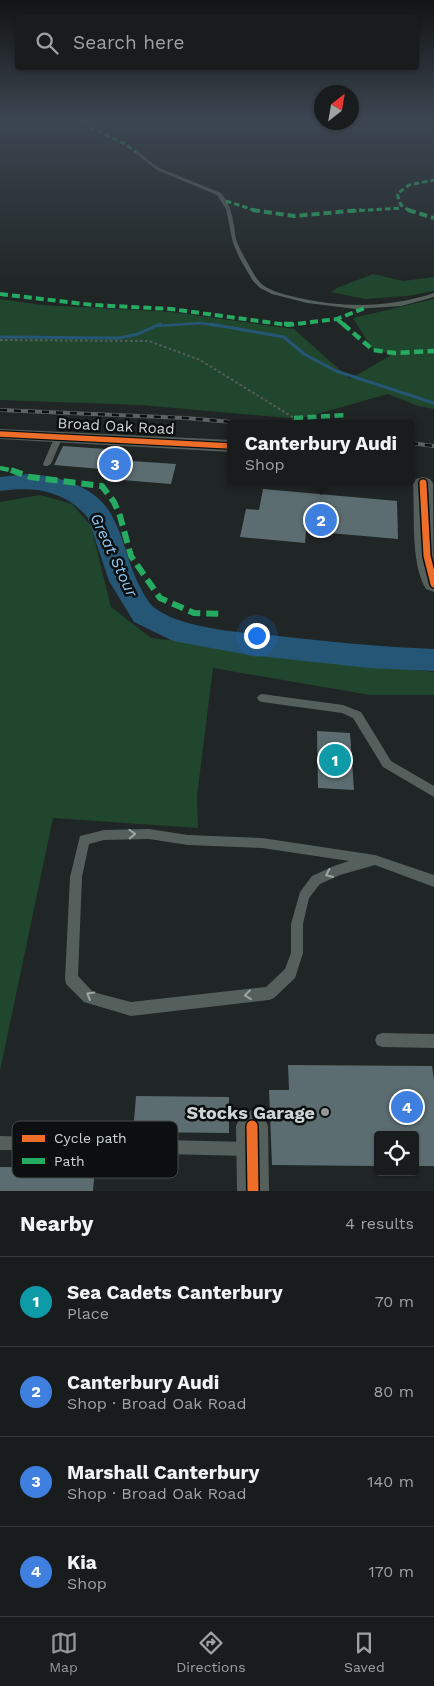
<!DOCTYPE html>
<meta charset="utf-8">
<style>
:root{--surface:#181c1c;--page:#252929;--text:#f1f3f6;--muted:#9fa1a3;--line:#363a3b;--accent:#929797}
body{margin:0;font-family:"Work Sans",sans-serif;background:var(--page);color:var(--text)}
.controls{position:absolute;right:15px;bottom:15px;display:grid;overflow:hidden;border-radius:5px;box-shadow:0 1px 4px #0004}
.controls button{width:45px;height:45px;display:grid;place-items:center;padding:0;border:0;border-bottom:1px solid var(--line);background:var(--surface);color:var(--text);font:25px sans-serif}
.compass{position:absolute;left:314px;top:85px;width:45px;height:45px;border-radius:50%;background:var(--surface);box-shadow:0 1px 4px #0004;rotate:31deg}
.you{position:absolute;left:256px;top:635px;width:18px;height:18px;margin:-12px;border:4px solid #fff;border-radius:50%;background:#1a73e8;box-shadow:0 0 0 8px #1a73e833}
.badge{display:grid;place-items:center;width:32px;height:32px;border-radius:50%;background:var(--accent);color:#fff;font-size:16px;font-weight:700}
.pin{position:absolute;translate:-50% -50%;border:2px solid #fff;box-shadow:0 1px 5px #0006}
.popup{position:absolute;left:227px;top:420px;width:188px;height:65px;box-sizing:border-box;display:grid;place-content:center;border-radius:5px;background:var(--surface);filter:drop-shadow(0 1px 4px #0005);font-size:16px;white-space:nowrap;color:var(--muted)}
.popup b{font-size:19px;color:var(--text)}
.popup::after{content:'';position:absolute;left:50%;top:100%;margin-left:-10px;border:10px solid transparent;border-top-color:var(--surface)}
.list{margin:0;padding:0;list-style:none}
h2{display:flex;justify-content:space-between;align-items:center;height:65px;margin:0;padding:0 20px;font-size:21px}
h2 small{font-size:16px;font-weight:400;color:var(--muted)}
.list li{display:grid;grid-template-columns:32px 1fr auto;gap:15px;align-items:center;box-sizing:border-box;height:90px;padding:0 20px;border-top:1px solid var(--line)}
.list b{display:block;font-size:19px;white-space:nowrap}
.list p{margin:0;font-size:16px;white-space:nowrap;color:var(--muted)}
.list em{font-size:16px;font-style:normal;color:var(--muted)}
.icon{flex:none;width:28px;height:28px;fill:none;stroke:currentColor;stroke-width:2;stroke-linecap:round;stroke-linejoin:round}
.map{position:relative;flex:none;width:434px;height:1191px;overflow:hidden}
.search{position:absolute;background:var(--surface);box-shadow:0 1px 4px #0004;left:15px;right:15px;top:15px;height:55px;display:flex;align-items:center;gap:12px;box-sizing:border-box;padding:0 18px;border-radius:5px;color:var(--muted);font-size:19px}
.sheet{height:425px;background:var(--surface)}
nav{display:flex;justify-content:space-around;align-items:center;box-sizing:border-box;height:70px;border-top:1px solid var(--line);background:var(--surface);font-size:14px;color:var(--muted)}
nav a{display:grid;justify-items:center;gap:2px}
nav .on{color:var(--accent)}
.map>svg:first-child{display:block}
.green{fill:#21462e}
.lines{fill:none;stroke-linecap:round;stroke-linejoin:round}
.stream-far1{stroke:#255675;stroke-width:2.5}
.stream{stroke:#255675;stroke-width:3}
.river{fill:#255675;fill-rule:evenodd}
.building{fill:#5c6d71}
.path{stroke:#575e5c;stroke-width:2;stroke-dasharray:2.5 2.5;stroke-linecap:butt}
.service{fill:#555f5b;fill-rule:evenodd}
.minor{fill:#555f5b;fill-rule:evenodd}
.tertiary{fill:#555f5b;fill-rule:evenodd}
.rail-casing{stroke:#5c6361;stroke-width:4}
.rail{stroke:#0b0f0f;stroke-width:2.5;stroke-dasharray:7;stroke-linecap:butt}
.quiet-far3{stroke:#26ab63;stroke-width:3;stroke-dasharray:5.5 3;stroke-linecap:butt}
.quiet-far2{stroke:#26ab63;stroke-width:4;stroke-dasharray:8 4;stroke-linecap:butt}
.quiet-far1{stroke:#26ab63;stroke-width:4.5;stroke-dasharray:9 4.5;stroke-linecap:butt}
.quiet{stroke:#26ab63;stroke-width:6;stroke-dasharray:12 6;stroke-linecap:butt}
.cycleway-far2-casing{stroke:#0b0f0f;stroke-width:8}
.cycleway-far1-casing{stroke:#0b0f0f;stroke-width:10}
.cycleway-casing{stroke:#0b0f0f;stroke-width:14}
.cycleway-far2{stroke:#ee6e29;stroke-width:5.5}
.cycleway-far1{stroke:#ee6e29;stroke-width:7}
.cycleway{stroke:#ee6e29;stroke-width:11}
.oneway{stroke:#9ea6a4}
.poi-dot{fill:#929797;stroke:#0b0f0f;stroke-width:2}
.labels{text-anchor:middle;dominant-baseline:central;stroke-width:5;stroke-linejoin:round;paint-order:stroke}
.street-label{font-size:15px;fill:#cfd5d5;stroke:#0b0f0f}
.water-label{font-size:16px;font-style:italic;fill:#8dcaf5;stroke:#0b0f0f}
.near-poi-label{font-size:18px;font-weight:bold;fill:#cfd5d5;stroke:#0b0f0f;text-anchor:end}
.key{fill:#0b0f0f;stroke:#464a4a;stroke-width:1}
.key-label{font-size:14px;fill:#cfd5d5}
</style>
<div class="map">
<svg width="434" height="1191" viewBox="0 0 434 1191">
<rect width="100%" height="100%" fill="#202525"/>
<!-- green -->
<path class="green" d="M373,274L403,281L434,277V291L407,296L365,299L331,292L337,288Z
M0,299L42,305L172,312L294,329L350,379L393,354L373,350L353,318L434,299V409L418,406L388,394L299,419L141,405L0,400Z
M40,495L72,504L91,526L111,607L151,638L434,672V695H370L213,668L197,796L198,828L53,818L0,1071V502Z"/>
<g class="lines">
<!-- stream-far1 -->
<path class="stream-far1" d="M157,326L201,323L217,326"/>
<!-- stream -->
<path class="stream" d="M210,324L284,337L304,354L336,371L434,403
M0,337L119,338L138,334L160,324"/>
<!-- river -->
<path class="river" d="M28,474C59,476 97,486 112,516C121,532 126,552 132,569C136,579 146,602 155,608C182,629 245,633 279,636C331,642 382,647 434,649V671L369,668L249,655L173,641L134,622L109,581L88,518C65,490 34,486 0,491V477Z"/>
</g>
<!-- building -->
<path class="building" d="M63,446L120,450L113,470L54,465Z
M117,460L176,464L171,484L110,479Z
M263,489L397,501L398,539L306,531L305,543L240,537L246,509L259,510Z
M317,731L350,733L354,790L318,788Z
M288,1065L432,1066L434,1080V1166H415V1135H378V1166L272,1165L269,1090H289Z
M136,1096L229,1097V1133L133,1132Z
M0,1167L95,1168L93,1191H0Z"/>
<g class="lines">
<!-- path -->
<path class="path" d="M0,340L149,341L200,360L294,418L293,424"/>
<!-- service -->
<path class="service" d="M135,151H137L159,168L221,193C233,207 233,222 236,239C238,246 242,253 246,260C251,268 255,279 263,285C272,292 287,295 299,298C344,308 389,308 434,293V297L401,306L356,309L307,303L272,294L260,288L253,281L240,259L233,243L226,209L217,195L157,170L135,153Z
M59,434L63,436L51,464L47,466H44L43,464L55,436Z
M262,694L343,705L361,712L391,761L434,786V797L383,767L353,718L342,713L262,702L259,701L257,698L259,695Z
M149,829L188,835L262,838L375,855L434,875V887L375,865L340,875L320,884L309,898L303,924V953L295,978L274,998L269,1000L131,1016L84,1002L66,984L65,979L70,877L80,836L104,830ZM149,839L188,845L262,848L349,861L334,866L312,876L300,892L291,924V953L285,969L266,987L131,1002L93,992L78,976L82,877L89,844L104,840Z
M382,1033L434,1034V1048L382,1047L377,1045L375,1040L377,1035Z
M0,1136L247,1142L252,1144L254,1149L252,1154L247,1156L2,1150H0Z"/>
<!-- minor -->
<path class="minor" d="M252,1110L263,1115L268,1126L269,1191H237L236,1126L241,1115Z"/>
<!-- tertiary -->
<path class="tertiary" d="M0,429L231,440V452L0,439Z
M423,477L430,479L433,483L434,592L426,589C410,563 415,513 413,483L416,479Z"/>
<defs>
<path id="rail" d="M0,410L185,418L255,424
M411,443L434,446"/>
</defs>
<!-- rail casing -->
<use href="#rail" class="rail-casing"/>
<!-- rail -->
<use href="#rail" class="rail"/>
<!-- quiet-far3 -->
<path class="quiet-far3" d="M90,120L87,124L90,127L127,145L136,152
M226,201L257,211
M351,211L402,208
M410,211L401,205L397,194L409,185L434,180"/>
<!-- quiet-far2 -->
<path class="quiet-far2" d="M252,210L294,216L361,210
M408,210L434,218
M0,294L93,305L171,309L288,325L337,319L367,307
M337,319L345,326"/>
<!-- quiet-far1 -->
<path class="quiet-far1" d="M284,324H293
M343,324L373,350L394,353L434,351
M294,418L346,415
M0,468L14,471"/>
<!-- quiet -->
<path class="quiet" d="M11,470L30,477L102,486L114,502L120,516L131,556L160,598L194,613L222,614"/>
<defs>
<path id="cycleway-far2" d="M0,434L231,446"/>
<path id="cycleway-far1" d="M423,483L427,556L434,584"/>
<path id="cycleway" d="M252,1126L253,1191"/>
</defs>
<!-- cycleway-far2 casing -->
<use href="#cycleway-far2" class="cycleway-far2-casing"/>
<!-- cycleway-far1 casing -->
<use href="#cycleway-far1" class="cycleway-far1-casing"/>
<!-- cycleway casing -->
<use href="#cycleway" class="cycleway-casing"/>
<!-- cycleway-far2 -->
<use href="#cycleway-far2" class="cycleway-far2"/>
<!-- cycleway-far1 -->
<use href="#cycleway-far1" class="cycleway-far1"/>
<!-- cycleway -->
<use href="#cycleway" class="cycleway"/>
</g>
<!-- one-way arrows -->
<defs><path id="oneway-chevron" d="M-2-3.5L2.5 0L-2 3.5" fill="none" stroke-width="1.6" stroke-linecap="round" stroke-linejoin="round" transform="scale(1.25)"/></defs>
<g class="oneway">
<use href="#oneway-chevron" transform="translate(132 834) rotate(-2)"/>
<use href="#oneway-chevron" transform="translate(329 874) rotate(155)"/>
<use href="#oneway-chevron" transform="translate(90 995) rotate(-149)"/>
<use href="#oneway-chevron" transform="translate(248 995) rotate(173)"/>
</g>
<!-- sky -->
<linearGradient id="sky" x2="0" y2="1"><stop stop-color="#121414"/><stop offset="0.42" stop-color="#3c4651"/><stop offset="1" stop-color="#3c4651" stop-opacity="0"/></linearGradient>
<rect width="434" height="287" fill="url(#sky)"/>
<!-- markers -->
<circle class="poi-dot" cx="325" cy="1112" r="5"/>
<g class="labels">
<!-- street labels -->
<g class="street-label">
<text transform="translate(116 426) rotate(3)">Broad Oak Road</text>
</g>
<!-- water labels -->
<g class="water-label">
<text transform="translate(114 555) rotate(65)">Great Stour</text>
</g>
<!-- near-poi labels -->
<g class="near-poi-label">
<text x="315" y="1112">Stocks Garage</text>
</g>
</g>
<!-- legend -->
<rect x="12" y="1121" width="166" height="57" rx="8" class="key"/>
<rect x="22" y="1135" width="23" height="7" fill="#ee6e29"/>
<rect x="22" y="1158" width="23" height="6" fill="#26ab63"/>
<g class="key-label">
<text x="54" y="1143">Cycle path</text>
<text x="54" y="1166">Path</text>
</g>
</svg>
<div class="controls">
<button><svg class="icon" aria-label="locate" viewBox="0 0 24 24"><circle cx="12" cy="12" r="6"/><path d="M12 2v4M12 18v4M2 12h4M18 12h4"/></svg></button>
</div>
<svg class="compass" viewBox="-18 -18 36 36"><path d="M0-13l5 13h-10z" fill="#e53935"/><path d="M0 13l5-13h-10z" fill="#9fa1a3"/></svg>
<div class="you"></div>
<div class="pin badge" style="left:335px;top:760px;background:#0f9aa8">1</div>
<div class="pin badge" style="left:321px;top:520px;background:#3f7fe0">2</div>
<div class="popup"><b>Canterbury Audi</b>Shop</div>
<div class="pin badge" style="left:115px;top:464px;background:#3f7fe0">3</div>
<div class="pin badge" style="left:407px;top:1107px;background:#3f7fe0">4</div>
<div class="search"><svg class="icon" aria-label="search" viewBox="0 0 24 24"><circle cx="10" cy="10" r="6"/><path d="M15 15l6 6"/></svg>Search here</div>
</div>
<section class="sheet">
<h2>Nearby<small>4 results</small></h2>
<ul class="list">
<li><span class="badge" style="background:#0f9aa8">1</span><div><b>Sea Cadets Canterbury</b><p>Place</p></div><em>70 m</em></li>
<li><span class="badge" style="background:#3f7fe0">2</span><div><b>Canterbury Audi</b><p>Shop · Broad Oak Road</p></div><em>80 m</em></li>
<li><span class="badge" style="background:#3f7fe0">3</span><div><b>Marshall Canterbury</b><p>Shop · Broad Oak Road</p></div><em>140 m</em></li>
<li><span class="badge" style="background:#3f7fe0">4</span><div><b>Kia</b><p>Shop</p></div><em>170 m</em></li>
</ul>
</section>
<nav>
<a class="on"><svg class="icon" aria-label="map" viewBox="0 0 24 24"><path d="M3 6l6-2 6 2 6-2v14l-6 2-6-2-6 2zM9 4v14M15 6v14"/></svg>Map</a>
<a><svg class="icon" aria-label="directions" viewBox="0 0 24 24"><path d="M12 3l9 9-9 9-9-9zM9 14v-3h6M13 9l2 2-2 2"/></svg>Directions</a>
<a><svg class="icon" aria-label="saved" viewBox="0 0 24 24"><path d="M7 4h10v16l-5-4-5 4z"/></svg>Saved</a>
</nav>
